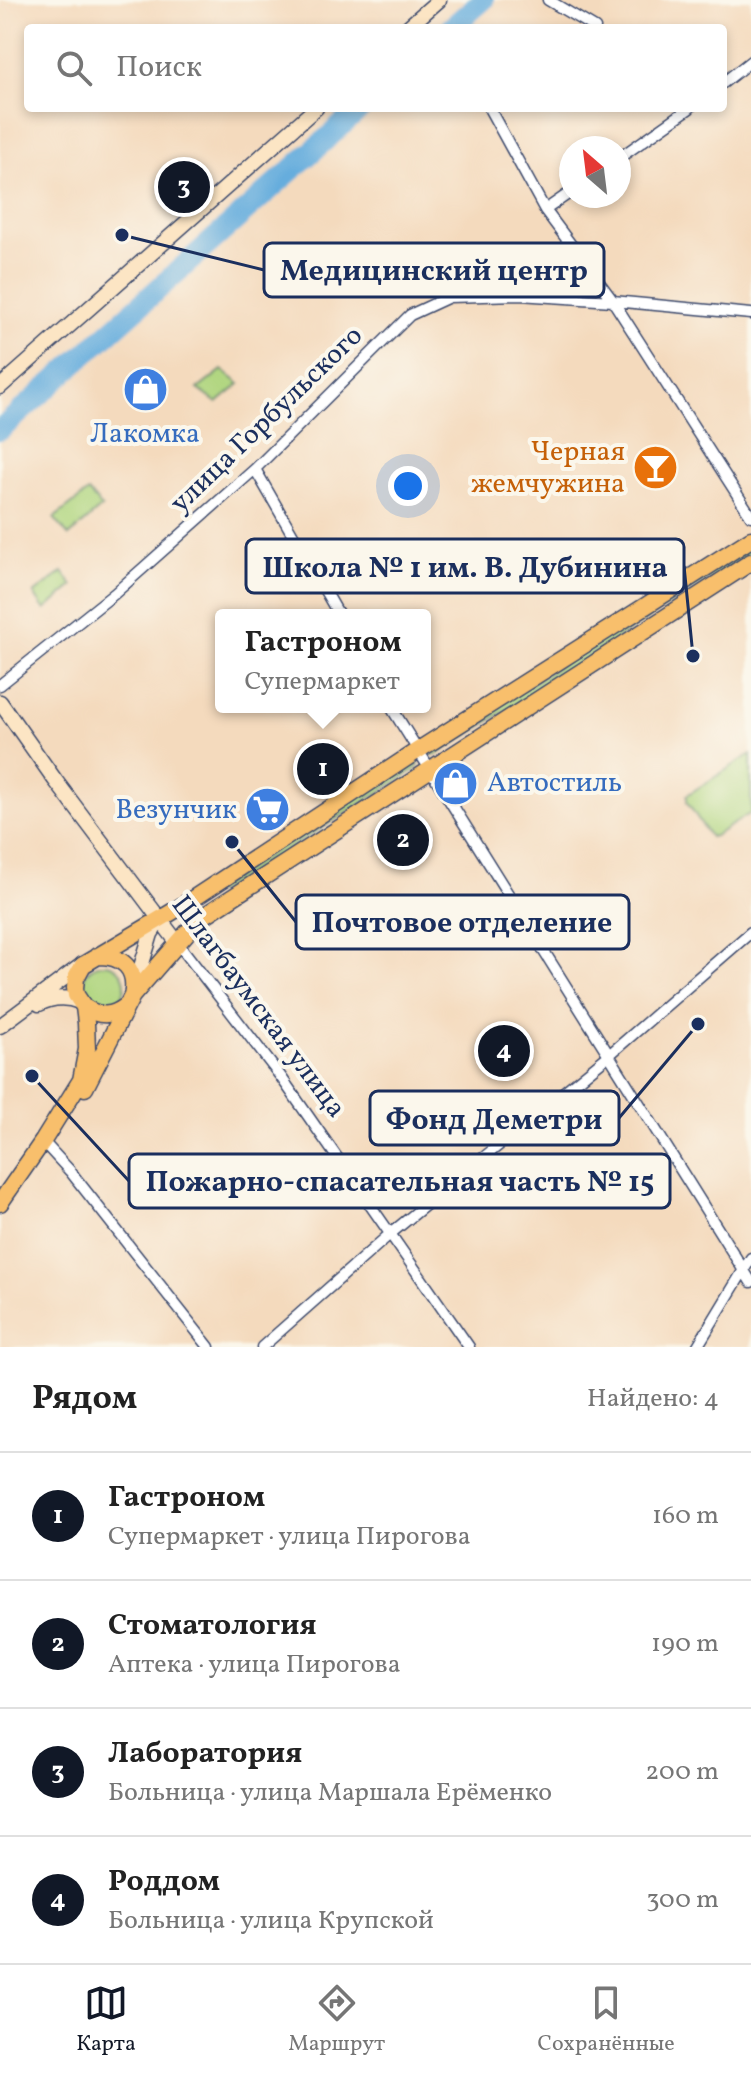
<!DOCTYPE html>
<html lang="ru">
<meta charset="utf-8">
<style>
:root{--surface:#fff;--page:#f2f2f2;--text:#222;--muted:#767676;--line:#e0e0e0;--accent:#111827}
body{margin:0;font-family:Vollkorn,serif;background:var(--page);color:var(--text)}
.compass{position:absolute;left:559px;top:136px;width:72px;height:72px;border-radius:50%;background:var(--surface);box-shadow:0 4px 12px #0003;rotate:332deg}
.you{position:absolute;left:408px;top:486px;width:28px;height:28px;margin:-20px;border:6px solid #fff;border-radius:50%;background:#1a73e8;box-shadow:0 0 0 12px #1a73e833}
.badge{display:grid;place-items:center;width:52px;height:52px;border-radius:50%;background:var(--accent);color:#fff;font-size:26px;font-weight:700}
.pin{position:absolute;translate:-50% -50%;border:4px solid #fff;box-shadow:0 2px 8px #0006}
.popup{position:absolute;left:215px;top:609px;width:216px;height:104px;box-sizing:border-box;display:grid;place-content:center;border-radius:8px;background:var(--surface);filter:drop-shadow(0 2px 6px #0005);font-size:26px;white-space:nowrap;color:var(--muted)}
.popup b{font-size:30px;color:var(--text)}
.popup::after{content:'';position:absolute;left:50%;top:100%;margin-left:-16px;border:16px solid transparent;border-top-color:var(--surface)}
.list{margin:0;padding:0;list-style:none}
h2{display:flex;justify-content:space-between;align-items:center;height:104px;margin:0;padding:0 32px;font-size:34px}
h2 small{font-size:26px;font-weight:400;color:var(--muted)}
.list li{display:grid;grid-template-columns:52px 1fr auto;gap:24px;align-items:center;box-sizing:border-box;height:128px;padding:0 32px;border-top:2px solid var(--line)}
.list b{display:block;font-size:30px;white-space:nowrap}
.list p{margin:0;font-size:26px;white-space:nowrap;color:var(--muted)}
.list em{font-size:26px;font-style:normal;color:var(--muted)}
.icon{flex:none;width:44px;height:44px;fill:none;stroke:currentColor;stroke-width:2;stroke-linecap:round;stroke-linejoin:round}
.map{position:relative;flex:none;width:751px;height:1347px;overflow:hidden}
.search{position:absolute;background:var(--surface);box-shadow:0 4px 12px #0003;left:24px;right:24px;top:24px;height:88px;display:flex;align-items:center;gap:20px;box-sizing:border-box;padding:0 28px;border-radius:8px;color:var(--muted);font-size:30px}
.sheet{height:616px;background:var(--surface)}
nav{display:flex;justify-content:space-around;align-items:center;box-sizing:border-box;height:112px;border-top:2px solid var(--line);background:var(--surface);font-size:22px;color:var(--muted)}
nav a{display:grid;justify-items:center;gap:4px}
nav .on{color:var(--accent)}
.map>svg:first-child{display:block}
.green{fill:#b1d680;stroke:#66826f;stroke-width:2}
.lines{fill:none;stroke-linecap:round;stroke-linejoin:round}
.river{stroke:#66addd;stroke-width:22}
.street-casing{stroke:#3c496c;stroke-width:13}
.secondary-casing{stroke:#3c496c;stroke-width:17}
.primary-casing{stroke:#3c496c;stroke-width:19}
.street{stroke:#fff;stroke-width:10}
.secondary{stroke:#fce5c4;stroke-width:14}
.primary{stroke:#f8bf6c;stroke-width:16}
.labels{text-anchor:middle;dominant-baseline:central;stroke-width:8;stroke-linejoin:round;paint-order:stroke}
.street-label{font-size:28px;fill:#1b2f5e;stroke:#fbf7ec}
.shop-label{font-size:28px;fill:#366cbe;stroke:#fbf7ec}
.food-label{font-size:28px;fill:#c56008;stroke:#fbf7ec;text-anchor:end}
.leader{fill:none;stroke:#1b2f5e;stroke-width:3}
.callout-dot{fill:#1b2f5e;stroke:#fbf7ec;stroke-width:3}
.callout{fill:#fbf7ec;stroke:#1b2f5e;stroke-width:3}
.callout-label{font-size:30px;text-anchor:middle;font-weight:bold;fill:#1b2f5e}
</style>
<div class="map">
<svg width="751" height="1347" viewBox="0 0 751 1347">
<rect width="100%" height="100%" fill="#fbf7ec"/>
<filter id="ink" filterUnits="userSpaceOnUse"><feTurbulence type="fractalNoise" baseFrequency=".0125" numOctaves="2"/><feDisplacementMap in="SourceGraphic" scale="16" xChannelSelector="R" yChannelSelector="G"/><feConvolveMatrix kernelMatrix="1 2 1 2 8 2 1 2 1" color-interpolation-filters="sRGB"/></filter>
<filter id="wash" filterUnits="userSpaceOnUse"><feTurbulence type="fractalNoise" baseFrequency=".006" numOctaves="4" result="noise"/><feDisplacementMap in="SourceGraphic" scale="32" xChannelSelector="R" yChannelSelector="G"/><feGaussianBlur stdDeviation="1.8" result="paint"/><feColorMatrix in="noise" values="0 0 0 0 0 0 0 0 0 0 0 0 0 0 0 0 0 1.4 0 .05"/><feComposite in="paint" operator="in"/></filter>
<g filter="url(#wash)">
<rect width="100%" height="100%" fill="#f4dabd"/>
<!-- green -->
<path class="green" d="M222,370L240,384L217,403L198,389Z
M88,492L102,507L69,536L54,518Z
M751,542L750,553L438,754L432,755L427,751Z
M63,572L73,586L45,610L34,594Z
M751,754V813L714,836L710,837L687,802V795Z
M415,758L419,765L415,770L218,893L212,892Z
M83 985a21 21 0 1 1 42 0a21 21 0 1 1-42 0Z"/>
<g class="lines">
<!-- river -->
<path class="river" d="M451,28L483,0
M0,430L361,108"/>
</g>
</g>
<g filter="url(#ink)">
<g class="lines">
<defs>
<path id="street" d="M548,0L595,28
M723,83L751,61
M489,108L545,210L613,301L751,516
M619,158L690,108
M545,210L571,192
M255,469L339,615
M0,685L114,594L255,469L410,315L449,297L519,295L613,301L751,314
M391,707L751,1282
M177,942L281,1077L469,1347
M48,1147L70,1171L209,1347
M262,1347L390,1234L609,1055L751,932
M697,1347L751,1258"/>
<path id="secondary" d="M407,28L439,0
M0,387L316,108
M0,702L55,780L177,942
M134,990L151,934L160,920
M39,1004C52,997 65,996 80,1002
M0,1026L83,964"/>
<path id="primary" d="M97,956C122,955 138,969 132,996
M84,1007C99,1017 112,1017 126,1006
M85,1088L132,996L199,919L751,562
M0,1203L43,1141L81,1080L87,1049L86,1023L84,1007L76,995L75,988L76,978L83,965L182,906L417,751L751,539"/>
</defs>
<!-- street casing -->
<use href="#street" class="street-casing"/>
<!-- secondary casing -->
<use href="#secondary" class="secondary-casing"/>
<!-- primary casing -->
<use href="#primary" class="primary-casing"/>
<!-- street -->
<use href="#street" class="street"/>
<!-- secondary -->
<use href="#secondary" class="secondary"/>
<!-- primary -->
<use href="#primary" class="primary"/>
</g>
</g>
<!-- icons -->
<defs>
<symbol id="shop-disc" viewBox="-11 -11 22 22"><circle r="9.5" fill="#3f7fe0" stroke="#fbf7ec"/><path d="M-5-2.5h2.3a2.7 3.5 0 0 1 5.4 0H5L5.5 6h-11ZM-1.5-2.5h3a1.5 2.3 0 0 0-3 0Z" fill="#fff"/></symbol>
<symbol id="bar-disc" viewBox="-11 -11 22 22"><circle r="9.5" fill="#e8710a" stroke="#fbf7ec"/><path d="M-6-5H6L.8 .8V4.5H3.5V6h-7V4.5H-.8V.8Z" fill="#fff"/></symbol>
<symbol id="supermarket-disc" viewBox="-11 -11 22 22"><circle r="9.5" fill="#3f7fe0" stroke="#fbf7ec"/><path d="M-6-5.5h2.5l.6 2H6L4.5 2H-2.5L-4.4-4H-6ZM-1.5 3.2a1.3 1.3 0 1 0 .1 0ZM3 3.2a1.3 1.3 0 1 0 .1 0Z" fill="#fff"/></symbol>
</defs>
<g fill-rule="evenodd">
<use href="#shop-disc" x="120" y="364" width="51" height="51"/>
<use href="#bar-disc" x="630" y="442" width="51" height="51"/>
<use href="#shop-disc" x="430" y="758" width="51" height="51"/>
<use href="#supermarket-disc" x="242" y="784" width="51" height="51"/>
</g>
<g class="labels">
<!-- street labels -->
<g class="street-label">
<text transform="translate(267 420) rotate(-44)">улица Горбульского</text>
<text transform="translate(258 1007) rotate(53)">Шлагбаумская улица</text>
</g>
<!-- shop labels -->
<g class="shop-label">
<text x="145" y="434">Лакомка</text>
<text x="487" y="783" text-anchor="start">Автостиль</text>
<text x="237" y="810" text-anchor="end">Везунчик</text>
</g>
<!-- food labels -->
<g class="food-label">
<text x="625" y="452">Черная<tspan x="625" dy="32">жемчужина</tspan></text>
</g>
</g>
<!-- callouts -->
<path class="leader" d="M122 235L264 270M693 656L684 566M232 842L296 922M698 1024L619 1118M32 1076L129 1181"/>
<g class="callout-dot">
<circle cx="122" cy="235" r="8"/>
<circle cx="693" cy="656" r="8"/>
<circle cx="232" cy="842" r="8"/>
<circle cx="698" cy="1024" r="8"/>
<circle cx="32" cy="1076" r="8"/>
</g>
<g class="callout">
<rect x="264" y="243" width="340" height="54" rx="8"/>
<rect x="246" y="539" width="438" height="54" rx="8"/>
<rect x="296" y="895" width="333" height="54" rx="8"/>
<rect x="370" y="1091" width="249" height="54" rx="8"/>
<rect x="129" y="1154" width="541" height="54" rx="8"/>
</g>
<g class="callout-label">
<text x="434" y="280">Медицинский центр</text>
<text x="465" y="577">Школа № 1 им. В. Дубинина</text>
<text x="462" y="932">Почтовое отделение</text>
<text x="494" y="1129">Фонд Деметри</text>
<text x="400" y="1191">Пожарно-спасательная часть № 15</text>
</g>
</svg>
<svg class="compass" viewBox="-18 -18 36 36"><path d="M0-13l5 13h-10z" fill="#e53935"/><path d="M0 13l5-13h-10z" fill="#767676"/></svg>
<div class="you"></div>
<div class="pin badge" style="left:323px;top:769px">1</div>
<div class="popup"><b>Гастроном</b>Супермаркет</div>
<div class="pin badge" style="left:403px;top:840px">2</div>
<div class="pin badge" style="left:184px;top:187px">3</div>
<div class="pin badge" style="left:504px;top:1051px">4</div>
<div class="search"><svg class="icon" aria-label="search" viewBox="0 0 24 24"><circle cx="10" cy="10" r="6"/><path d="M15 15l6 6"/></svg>Поиск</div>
</div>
<section class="sheet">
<h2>Рядом<small>Найдено: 4</small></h2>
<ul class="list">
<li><span class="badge">1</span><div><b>Гастроном</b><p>Супермаркет · улица Пирогова</p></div><em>160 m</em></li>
<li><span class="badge">2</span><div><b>Стоматология</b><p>Аптека · улица Пирогова</p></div><em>190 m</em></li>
<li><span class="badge">3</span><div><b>Лаборатория</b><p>Больница · улица Маршала Ерёменко</p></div><em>200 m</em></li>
<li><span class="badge">4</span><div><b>Роддом</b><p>Больница · улица Крупской</p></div><em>300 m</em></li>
</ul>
</section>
<nav>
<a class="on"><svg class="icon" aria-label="map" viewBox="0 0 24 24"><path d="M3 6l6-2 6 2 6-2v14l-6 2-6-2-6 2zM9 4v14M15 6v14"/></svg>Карта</a>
<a><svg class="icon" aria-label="directions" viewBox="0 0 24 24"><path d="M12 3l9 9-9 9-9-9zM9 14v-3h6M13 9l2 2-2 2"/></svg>Маршрут</a>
<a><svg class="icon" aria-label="saved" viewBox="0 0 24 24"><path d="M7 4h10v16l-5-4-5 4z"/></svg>Сохранённые</a>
</nav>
